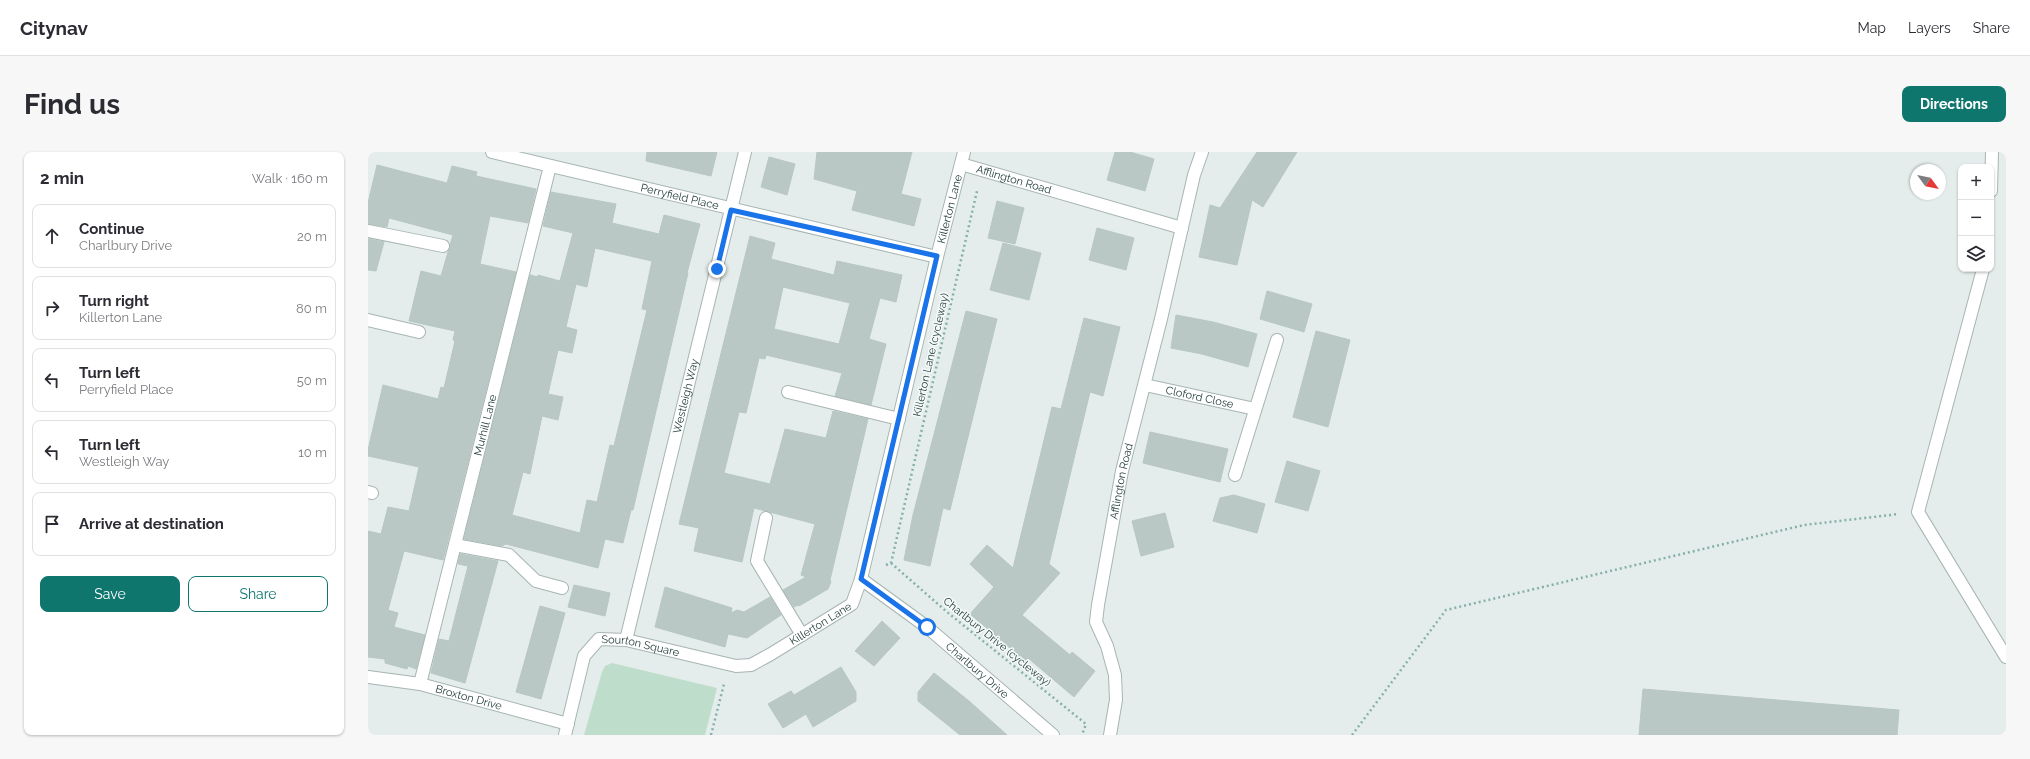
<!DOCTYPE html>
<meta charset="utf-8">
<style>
:root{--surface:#fff;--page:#f7f7f7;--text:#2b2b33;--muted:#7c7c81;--line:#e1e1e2;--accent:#0f766e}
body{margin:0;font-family:Raleway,sans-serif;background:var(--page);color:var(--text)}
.controls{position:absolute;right:12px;top:12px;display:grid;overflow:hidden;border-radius:8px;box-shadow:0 1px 3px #0004}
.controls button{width:36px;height:36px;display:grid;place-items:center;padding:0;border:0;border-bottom:1px solid var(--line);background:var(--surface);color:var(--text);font:20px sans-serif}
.compass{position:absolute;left:1542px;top:12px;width:36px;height:36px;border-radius:50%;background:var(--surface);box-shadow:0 1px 3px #0004;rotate:123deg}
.stop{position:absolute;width:12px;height:12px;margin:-9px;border:3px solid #1a73e8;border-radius:50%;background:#fff}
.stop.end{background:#1a73e8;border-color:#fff;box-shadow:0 1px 4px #0008}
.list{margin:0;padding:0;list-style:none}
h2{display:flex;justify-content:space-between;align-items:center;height:52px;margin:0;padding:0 16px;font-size:17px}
h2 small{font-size:13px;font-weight:400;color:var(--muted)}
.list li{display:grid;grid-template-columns:26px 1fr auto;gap:12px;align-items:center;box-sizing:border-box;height:64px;margin:0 8px 8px;padding:0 8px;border:1px solid var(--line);border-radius:8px}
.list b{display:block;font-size:15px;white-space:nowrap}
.list p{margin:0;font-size:13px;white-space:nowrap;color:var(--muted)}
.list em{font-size:13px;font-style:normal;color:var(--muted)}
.actions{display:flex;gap:8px;padding:12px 16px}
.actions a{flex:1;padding:9px 0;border:1px solid var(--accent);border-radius:8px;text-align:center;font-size:14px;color:var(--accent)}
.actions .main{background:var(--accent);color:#fff}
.icon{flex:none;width:22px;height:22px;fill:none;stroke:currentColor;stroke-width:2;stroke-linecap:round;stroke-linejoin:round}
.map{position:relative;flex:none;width:1638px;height:583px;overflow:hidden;border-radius:8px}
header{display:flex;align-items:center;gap:24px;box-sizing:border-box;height:56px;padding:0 20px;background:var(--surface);border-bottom:1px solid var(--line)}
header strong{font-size:19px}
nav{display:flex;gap:22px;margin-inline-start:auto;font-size:14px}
.intro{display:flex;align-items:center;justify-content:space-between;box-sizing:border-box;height:96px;padding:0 24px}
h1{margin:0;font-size:28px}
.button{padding:10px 18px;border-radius:8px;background:var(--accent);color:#fff;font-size:14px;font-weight:700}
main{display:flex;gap:24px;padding:0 24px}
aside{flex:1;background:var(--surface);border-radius:8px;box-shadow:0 1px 3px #0004}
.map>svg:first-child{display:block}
.green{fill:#bedecb}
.building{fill:#b9c8c4;stroke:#b7c7c3;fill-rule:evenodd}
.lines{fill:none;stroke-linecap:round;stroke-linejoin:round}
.minor-casing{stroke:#a7b5b3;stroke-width:14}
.path{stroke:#85b0a9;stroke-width:2.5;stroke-dasharray:2 3;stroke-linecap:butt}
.minor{stroke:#fff;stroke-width:12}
.route{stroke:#1a73e8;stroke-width:5}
.labels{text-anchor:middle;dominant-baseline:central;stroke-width:3;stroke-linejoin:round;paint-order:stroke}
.street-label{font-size:11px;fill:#243f3c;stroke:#f5faf8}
</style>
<header>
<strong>Citynav</strong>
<nav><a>Map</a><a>Layers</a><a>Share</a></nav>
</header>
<div class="intro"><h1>Find us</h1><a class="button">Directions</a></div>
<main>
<aside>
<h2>2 min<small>Walk · 160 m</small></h2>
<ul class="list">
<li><svg class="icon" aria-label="ahead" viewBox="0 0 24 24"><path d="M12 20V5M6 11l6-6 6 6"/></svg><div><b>Continue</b><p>Charlbury Drive</p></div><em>20 m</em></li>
<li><svg class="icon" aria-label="right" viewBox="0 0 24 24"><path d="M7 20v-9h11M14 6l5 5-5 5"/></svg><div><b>Turn right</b><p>Killerton Lane</p></div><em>80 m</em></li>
<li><svg class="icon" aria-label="left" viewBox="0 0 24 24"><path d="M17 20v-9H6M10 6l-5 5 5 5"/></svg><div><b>Turn left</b><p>Perryfield Place</p></div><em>50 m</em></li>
<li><svg class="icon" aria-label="left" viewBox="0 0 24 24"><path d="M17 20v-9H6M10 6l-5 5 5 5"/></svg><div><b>Turn left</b><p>Westleigh Way</p></div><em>10 m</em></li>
<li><svg class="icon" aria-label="arrive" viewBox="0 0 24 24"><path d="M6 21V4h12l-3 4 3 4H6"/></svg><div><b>Arrive at destination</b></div></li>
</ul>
<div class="actions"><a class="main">Save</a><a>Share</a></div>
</aside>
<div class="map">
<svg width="1638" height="583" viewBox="0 0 1638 583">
<rect width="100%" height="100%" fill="#e4edeb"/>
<!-- green -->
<path class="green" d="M244,511L349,536L337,583H216L234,520L237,514Z"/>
<!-- building -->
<path class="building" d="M279,0H349L343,24L278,9Z
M449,0H544L533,42L553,47L546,74L484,58L489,39L446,27Z
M747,0H762L786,7L777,39L739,28Z
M889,0H929L895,55L884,48L869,113L831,105L842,53L852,56Z
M401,5L427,12L419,43L393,35Z
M9,13L79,31L84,14L109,20L108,24L168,37L160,71L122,64L112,112L148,120L75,408L36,399L20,458L30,461L26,475L57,483L48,517L40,514L39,517L17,511V507L0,505V379L13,382L20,355L41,359L51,315L0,304V298L15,233L70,247L73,235L76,236L87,189L85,188L87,179L41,169L53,119L73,124L85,83L21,66L19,75L0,72V51Z
M183,40L248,52L244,71L291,82L296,63L332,72L319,121H320L265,358H263L255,391L237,387L230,416L138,392L134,394L96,387L162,123L170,125V123L192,129L205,81L175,74ZM227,96L284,109L274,157L279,158L246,294L242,293L229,350L219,348L212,381L144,363L155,320L162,322L174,264L190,268L195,245L180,242L190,198L204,201L209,178L198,175L208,132L199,130L219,135Z
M629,49L656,56L647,92L620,86Z
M729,76L766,86L758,118L721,108Z
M382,84L407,91L403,107L466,123L469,109L534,123L528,150L512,146L501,187L518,192L503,253L467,244L474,221L398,203L397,207L391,206L378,261L371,260L356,321L402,332L417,277L458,286L465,259L500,267L462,428L463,430L460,437L431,454L430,453L426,455L415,438L438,425L433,423L447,372L386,356L374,410L326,399L331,376L311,372ZM415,135L482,151L471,192L406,177Z
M0,87L16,90L8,119L0,118Z
M635,91L673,101L661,148L622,138Z
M899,139L944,152L936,180L892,167Z
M598,159L629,167L582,358L575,356L562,414L536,408L545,363Z
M808,163L845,170L889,182L880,215L834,202L803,196Z
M716,166L752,175L735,244L722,240L708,298L681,412L692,421L654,463L702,503L704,500L727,519L706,545L660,506L657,509L602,462L626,435L602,412L619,393L645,416L684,255L693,257Z
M948,179L982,188L960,275L925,265Z
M782,280L860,297L852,330L775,311Z
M919,309L952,319L940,359L907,350Z
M866,343L897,352L889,381L845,369L852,346Z
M797,361L806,395L773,404L764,369Z
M92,402L130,409L97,531L63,521L71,487L81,489L100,414L90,412Z
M206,433L242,441L237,464L200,455Z
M297,435L364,456L363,461L369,458L376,460L402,445L413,463L379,486L360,482L357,495L287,475Z
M172,454L197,461L173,547L148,540Z
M514,469L532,486L506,514L487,499Z
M473,515L488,540V549L445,575L438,562L415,576L400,552L423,539L426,543Z
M566,521L601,549L639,583H592L550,549V540Z
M1275,537L1531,558L1529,583H1271Z"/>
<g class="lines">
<defs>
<g id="minor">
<path id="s1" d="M124,0L569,105"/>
<path id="s2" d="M593,12L814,76"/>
<path d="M1623,39L1624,0"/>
<path d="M0,79L75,94"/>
<path d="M1615,117L1550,360L1638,505"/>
<path d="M0,168L51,180"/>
<path id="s3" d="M777,233L887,257"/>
<path d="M420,240L531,267"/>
<path d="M867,323L909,188"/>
<path d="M0,340L4,341"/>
<path d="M398,366L389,409L434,483"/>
<path d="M87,393L141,403L168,429L194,436"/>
<path id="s4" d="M493,427L559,475L685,583"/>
<path id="s5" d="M258,488L377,0"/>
<path id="s6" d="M0,525L52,532L200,572"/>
<path id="s7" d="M52,532L182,14"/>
<path id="s8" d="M197,583L216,504L231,487L258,488L368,514L383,513L403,502L484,452L493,427L569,105L596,0"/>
<path id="s9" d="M742,583L748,548L747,523L739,494L728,470L730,453L754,319L793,167L826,23L834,0"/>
</g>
</defs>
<!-- minor casing -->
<use href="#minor" class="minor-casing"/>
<!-- path -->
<path class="path" d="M523,411L579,460L718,572L714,583
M518,413L523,411L609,39
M343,583L356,532
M984,583L1078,458L1436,373L1531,362"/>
<!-- minor -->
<use href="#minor" class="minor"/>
</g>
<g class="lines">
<!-- route -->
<path class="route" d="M349,117L363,58L569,104L493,427L559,475"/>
</g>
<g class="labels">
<!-- street labels -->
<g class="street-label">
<text stroke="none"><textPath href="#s2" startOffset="55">Afflington Road</textPath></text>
<text stroke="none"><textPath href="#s1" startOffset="193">Perryfield Place</textPath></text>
<text stroke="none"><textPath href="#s8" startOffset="784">Killerton Lane</textPath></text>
<text transform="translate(563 203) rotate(-77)">Killerton Lane (cycleway)</text>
<text stroke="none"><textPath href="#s5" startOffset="251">Westleigh Way</textPath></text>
<text stroke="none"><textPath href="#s3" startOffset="56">Cloford Close</textPath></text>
<text stroke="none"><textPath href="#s7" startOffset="267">Murhill Lane</textPath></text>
<text stroke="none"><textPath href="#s9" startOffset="260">Afflington Road</textPath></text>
<text stroke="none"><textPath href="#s8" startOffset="340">Killerton Lane</textPath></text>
<text transform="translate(629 490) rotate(39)">Charlbury Drive (cycleway)</text>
<text stroke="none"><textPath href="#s8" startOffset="146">Sourton Square</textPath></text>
<text stroke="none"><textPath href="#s4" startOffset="148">Charlbury Drive</textPath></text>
<text stroke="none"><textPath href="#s6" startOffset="103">Broxton Drive</textPath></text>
</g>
</g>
</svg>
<div class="controls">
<button>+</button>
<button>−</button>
<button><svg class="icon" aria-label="layers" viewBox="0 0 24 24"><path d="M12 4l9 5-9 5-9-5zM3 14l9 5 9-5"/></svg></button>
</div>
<svg class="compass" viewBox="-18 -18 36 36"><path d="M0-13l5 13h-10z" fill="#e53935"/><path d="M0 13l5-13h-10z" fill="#7c7c81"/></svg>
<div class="stop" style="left:559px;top:475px"></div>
<div class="stop end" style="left:349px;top:117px"></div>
</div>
</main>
